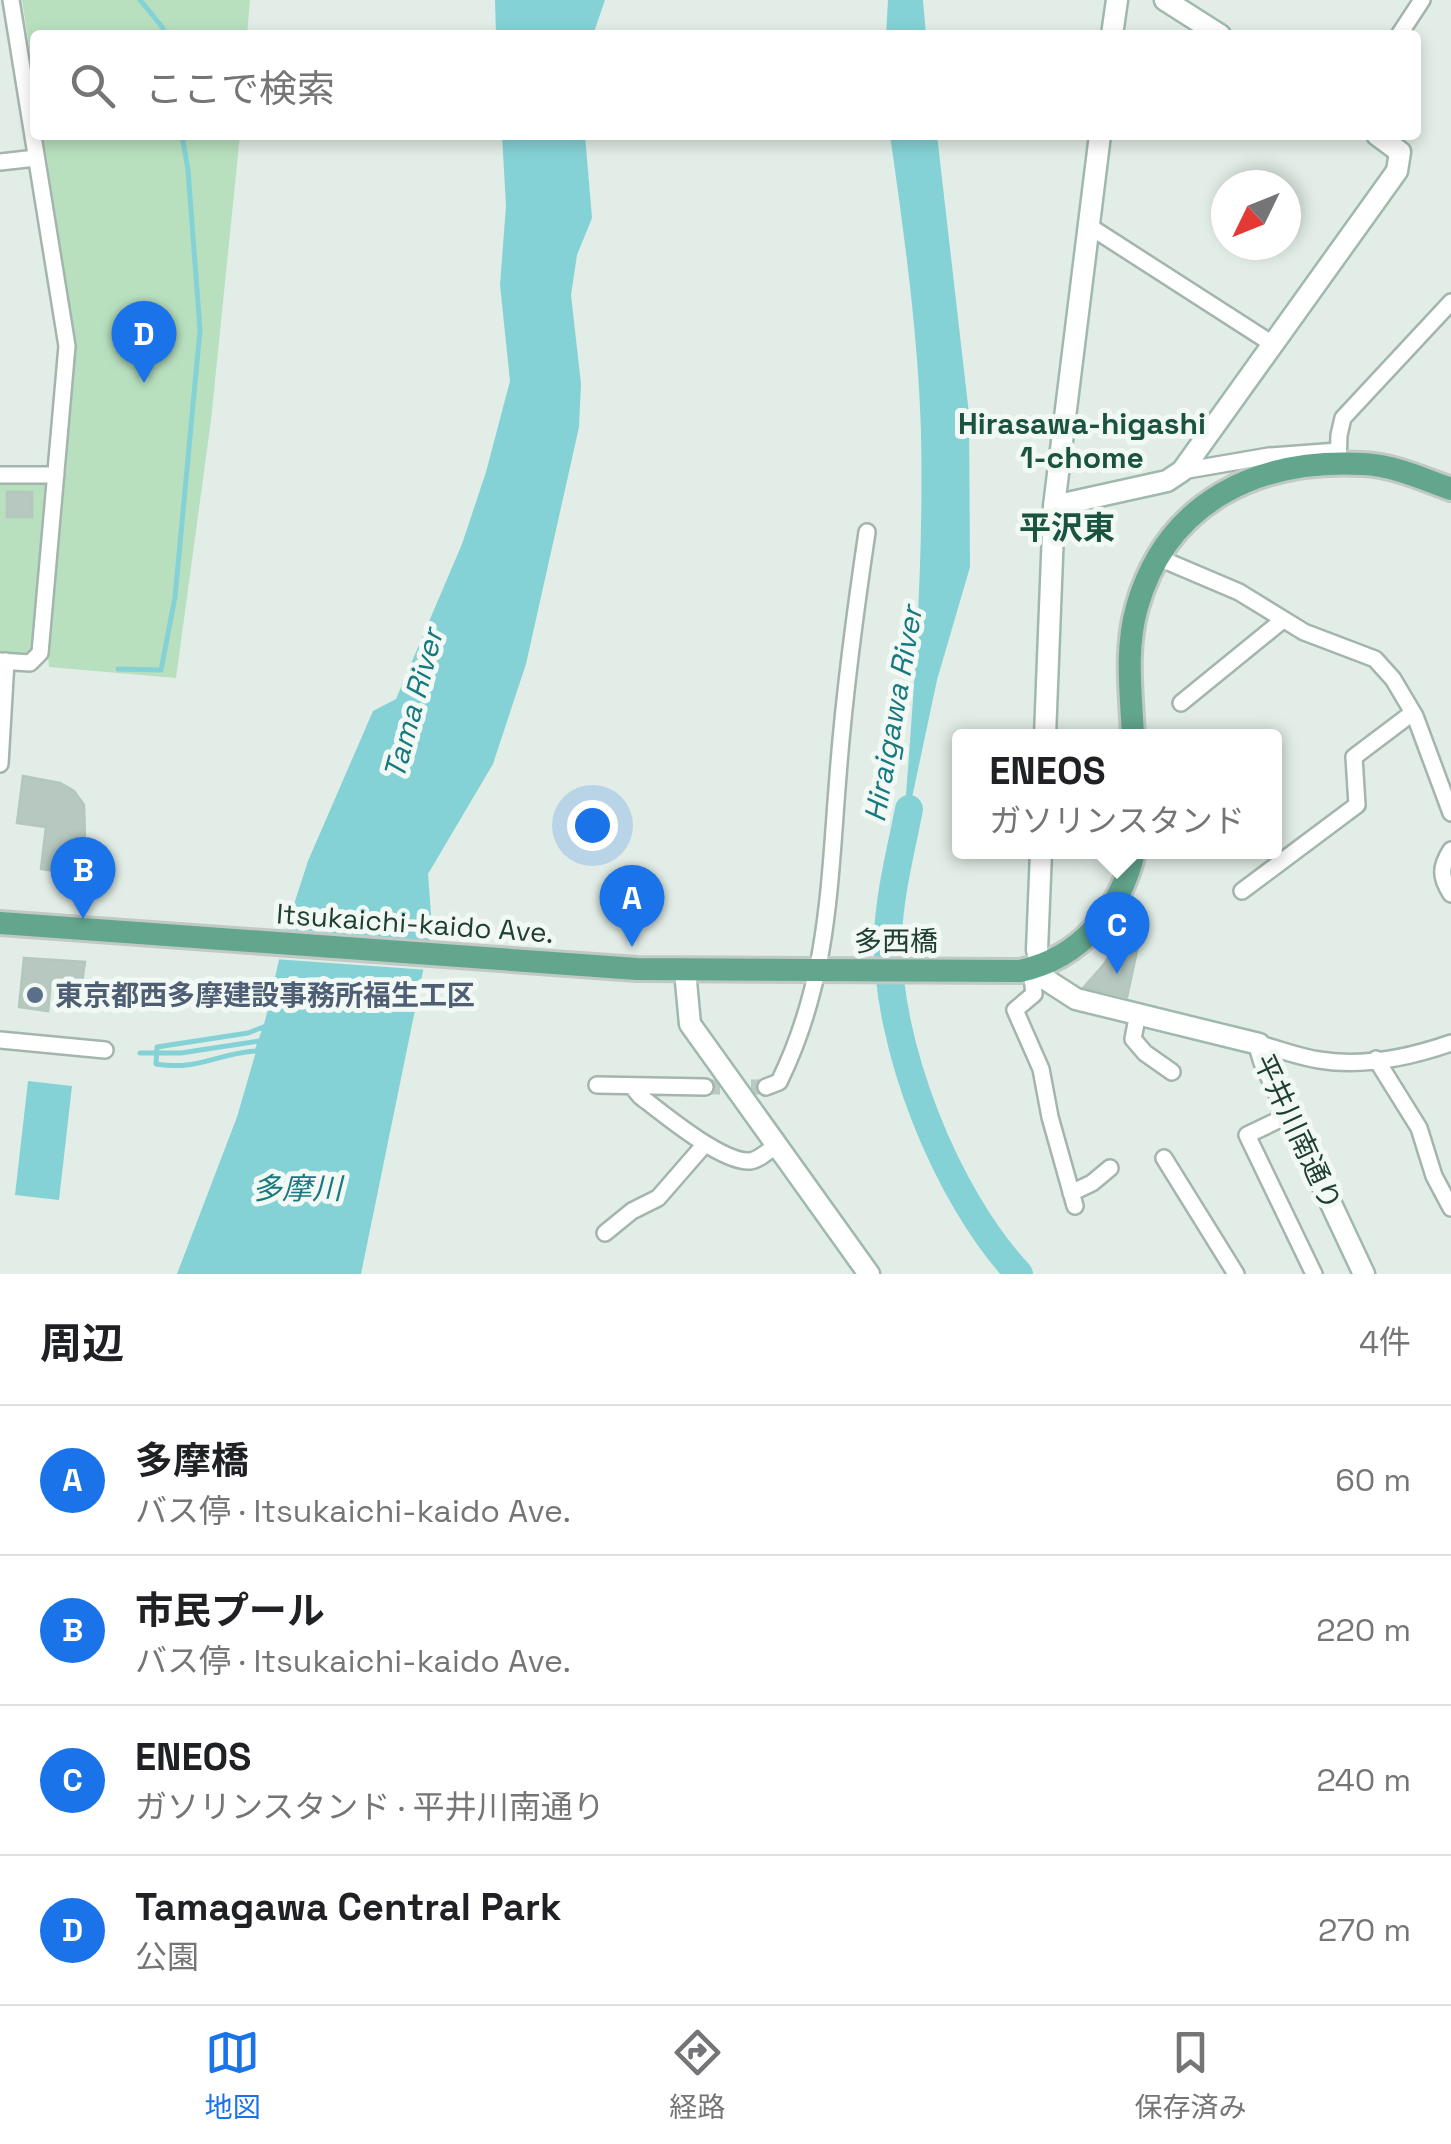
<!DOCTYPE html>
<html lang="ja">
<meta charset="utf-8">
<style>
:root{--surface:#fff;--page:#f2f2f2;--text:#202124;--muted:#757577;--line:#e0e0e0;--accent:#1a73e8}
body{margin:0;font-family:"Space Grotesk","Noto Sans JP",sans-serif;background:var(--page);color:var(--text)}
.compass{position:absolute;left:1211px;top:170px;width:90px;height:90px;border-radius:50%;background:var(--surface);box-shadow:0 5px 15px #0003;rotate:227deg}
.you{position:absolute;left:592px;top:825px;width:35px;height:35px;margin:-25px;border:8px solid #fff;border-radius:50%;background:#1a73e8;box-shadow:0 0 0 15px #1a73e833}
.badge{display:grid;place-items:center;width:65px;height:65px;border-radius:50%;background:var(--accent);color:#fff;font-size:32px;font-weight:700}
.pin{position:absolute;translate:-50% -82px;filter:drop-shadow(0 2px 5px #0008)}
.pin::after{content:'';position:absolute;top:52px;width:35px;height:30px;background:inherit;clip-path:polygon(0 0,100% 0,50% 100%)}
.popup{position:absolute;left:952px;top:729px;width:330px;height:130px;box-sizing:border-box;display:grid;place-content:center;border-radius:10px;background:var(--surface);filter:drop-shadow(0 2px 8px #0005);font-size:32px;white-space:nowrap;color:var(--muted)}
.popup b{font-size:38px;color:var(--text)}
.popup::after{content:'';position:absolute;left:50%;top:100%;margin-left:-20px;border:20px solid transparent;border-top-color:var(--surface)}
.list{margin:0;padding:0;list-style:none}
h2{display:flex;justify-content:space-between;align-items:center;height:130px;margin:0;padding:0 40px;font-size:42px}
h2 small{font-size:32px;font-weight:400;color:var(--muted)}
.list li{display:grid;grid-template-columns:65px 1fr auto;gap:30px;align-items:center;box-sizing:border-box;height:150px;padding:0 40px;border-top:2px solid var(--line)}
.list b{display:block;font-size:38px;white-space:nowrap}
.list p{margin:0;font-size:32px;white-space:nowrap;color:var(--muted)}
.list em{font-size:32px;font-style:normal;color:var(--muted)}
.icon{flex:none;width:55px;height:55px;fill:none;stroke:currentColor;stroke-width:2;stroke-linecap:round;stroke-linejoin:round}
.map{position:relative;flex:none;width:1451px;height:1274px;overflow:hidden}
.search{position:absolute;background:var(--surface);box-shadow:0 5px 15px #0003;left:30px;right:30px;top:30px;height:110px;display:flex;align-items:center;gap:25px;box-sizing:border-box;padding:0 35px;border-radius:10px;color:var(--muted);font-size:38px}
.sheet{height:730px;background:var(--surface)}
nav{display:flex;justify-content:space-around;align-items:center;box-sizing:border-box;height:140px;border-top:2px solid var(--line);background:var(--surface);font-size:28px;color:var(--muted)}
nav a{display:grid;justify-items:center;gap:5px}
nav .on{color:var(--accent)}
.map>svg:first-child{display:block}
.green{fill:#b8e0bf}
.water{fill:#85d2d6}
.pier{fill:#e1ede6}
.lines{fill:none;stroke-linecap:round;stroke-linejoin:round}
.stream{stroke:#85d2d6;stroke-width:5}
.river{stroke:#85d2d6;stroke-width:28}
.building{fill:#b6c8bf;stroke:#b3c7bd;stroke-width:2.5}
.street-tunnel{stroke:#bacac2;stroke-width:15;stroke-dasharray:15 8;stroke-linecap:butt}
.street-casing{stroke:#a3b5ad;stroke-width:20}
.secondary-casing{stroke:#9fb9ad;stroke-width:25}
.primary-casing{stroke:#c1c9c6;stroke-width:28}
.street{stroke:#fff;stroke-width:15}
.secondary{stroke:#fff;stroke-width:20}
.primary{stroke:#62a68d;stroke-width:22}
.service-dot{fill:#5c6f8a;stroke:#f2f9f5;stroke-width:4}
.labels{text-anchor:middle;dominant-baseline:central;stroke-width:10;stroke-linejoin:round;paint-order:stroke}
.street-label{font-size:28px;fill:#203f33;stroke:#f2f9f5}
.service-label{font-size:28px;font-weight:bold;fill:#4e5e75;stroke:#f2f9f5;text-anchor:start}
.neighbourhood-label{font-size:30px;font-weight:bold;fill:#1a533f;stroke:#f2f9f5}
.water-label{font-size:30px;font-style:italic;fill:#16797f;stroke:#f2f9f5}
.quarter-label{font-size:32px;font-weight:bold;fill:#1a533f;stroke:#f2f9f5}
</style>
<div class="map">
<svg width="1451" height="1274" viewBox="0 0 1451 1274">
<rect width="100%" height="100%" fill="#e1ede6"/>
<!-- green -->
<path class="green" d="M22,0H250L247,35H35V85Z
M43,135H240L211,420L176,678L49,667L48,657L0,655V482L64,483L76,347Z"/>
<!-- water -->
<path class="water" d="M495,0H605L593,35H496Z
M888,0H923L926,35H886Z
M502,135H585L592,218L577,255L571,295L581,384L579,427L526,664L493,764L428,874L432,927L361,1274H177L237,1117L266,1017L286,929L308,861L373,711L396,699L462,544L486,472L510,381L500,285L506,206Z
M890,135H937L969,414L970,567L937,680L902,845C913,706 924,571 921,432C918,333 904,233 890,135Z
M28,1081L72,1086L59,1200L15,1195Z"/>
<!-- pier -->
<path class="pier" d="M281,929L434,941L429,970L274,959Z"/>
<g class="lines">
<!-- stream -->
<path class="stream" d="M140,0L163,28L164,35
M118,669L161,670L175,597L200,330L188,170L182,135
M266,1026L257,1051C218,1053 198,1071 156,1064L157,1047L248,1033Z
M140,1053H181L259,1041"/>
<!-- river -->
<path class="river" d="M909,809C901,851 889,895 888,938C886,1045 946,1196 1019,1274"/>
</g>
<!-- building -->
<path class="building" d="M7,492H32V517H7Z
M23,776L60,783L74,791L84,805L86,875L41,869L46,827L17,823Z
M1120,936L1138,946L1127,997L1084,987L1105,963Z
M24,958L85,962L82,982L51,981L48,1011L19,1007Z"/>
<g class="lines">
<!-- street-tunnel -->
<path class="street-tunnel" d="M705,1087H766"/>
<defs>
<path id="street" d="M1399,35L1422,0
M0,162L36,158
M1089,226L1274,345
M1338,464L1339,435L1343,418L1451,302
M1182,471L1269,456L1338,451
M0,475H56
M1159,558L1239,592L1304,632L1375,659L1393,679L1415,716L1451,813
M0,661L30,663L40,653L67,346L11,0
M1181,703L1283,620
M0,764L6,661
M1451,850C1440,867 1440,877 1451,894
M1242,891L1357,805L1354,757L1407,717L1415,716
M1031,969L1034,994L1015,1010L1041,1069L1050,1117L1075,1206
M1138,1013L1133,1039L1145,1053L1172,1072
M0,1040L105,1050
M1259,1044C1279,1049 1299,1057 1319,1060C1362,1067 1411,1057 1451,1043
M1376,1059L1419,1128L1434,1176L1451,1208
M597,1085L705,1087
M632,1086L640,1096C662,1113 722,1163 750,1161C759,1160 769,1150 777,1145
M766,1087L779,1082C829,980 829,886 838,776C844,694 855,613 867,532
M1289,1115L1247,1135L1314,1274
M1164,1158L1236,1274
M1071,1193L1092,1183L1110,1168
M605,1233L632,1211L658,1198L705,1144"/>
<path id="secondary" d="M1165,0L1220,35
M1112,35L1117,0
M1054,506L1167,481L1182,471L1397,171L1400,152L1377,135
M1045,736L1054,506L1100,135
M1041,852L1037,950L1045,979L1076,999L1259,1044L1264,1061L1364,1274
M685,971L690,1024L869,1274"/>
<path id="primary" d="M1133,736C1131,693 1125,649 1137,607C1167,501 1259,458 1363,464C1393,465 1423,479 1451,489
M0,923L637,969L1020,971C1081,958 1121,909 1134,852"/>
</defs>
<!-- street casing -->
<use href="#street" class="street-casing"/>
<!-- secondary casing -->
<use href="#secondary" class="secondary-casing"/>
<!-- primary casing -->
<use href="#primary" class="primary-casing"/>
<!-- street -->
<use href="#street" class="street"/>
<!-- secondary -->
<use href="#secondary" class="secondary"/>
<!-- primary -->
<use href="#primary" class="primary"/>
</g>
<!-- markers -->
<circle class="service-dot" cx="35" cy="995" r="10"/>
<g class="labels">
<!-- street labels -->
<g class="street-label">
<text transform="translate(415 923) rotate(4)">Itsukaichi-kaido Ave.</text>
<text x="896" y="941">多西橋</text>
<text transform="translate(1298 1132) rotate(65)">平井川南通り</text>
</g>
<!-- service labels -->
<g class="service-label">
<text x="55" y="995">東京都西多摩建設事務所福生工区</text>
</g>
<!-- neighbourhood labels -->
<g class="neighbourhood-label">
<text x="1082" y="423">Hirasawa-higashi<tspan x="1082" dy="34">1-chome</tspan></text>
</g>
<!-- water labels -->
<g class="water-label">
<text transform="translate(413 704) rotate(-75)">Tama River</text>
<text transform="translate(893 714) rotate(-80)">Hiraigawa River</text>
<text x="297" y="1188">多摩川</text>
</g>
<!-- quarter labels -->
<g class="quarter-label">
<text x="1067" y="528">平沢東</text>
</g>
</g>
</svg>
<svg class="compass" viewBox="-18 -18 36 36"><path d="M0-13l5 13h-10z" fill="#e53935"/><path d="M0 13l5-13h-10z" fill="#757577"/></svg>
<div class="you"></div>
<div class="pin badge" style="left:632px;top:947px">A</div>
<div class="pin badge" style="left:83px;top:919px">B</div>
<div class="pin badge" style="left:1117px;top:974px">C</div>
<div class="popup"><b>ENEOS</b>ガソリンスタンド</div>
<div class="pin badge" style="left:144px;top:383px">D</div>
<div class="search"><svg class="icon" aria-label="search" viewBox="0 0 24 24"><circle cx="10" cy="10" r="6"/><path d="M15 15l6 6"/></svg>ここで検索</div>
</div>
<section class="sheet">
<h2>周辺<small>4件</small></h2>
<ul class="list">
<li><span class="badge">A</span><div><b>多摩橋</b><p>バス停 · Itsukaichi-kaido Ave.</p></div><em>60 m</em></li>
<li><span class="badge">B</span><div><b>市民プール</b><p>バス停 · Itsukaichi-kaido Ave.</p></div><em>220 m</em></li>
<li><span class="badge">C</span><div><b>ENEOS</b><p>ガソリンスタンド · 平井川南通り</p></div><em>240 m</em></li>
<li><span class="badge">D</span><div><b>Tamagawa Central Park</b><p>公園</p></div><em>270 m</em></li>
</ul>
</section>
<nav>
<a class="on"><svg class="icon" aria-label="map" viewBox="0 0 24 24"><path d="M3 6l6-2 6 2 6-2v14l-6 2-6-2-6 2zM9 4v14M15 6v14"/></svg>地図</a>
<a><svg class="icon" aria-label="directions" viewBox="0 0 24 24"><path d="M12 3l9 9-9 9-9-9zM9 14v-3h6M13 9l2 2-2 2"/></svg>経路</a>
<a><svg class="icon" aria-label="saved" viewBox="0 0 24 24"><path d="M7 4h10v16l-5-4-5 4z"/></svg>保存済み</a>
</nav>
